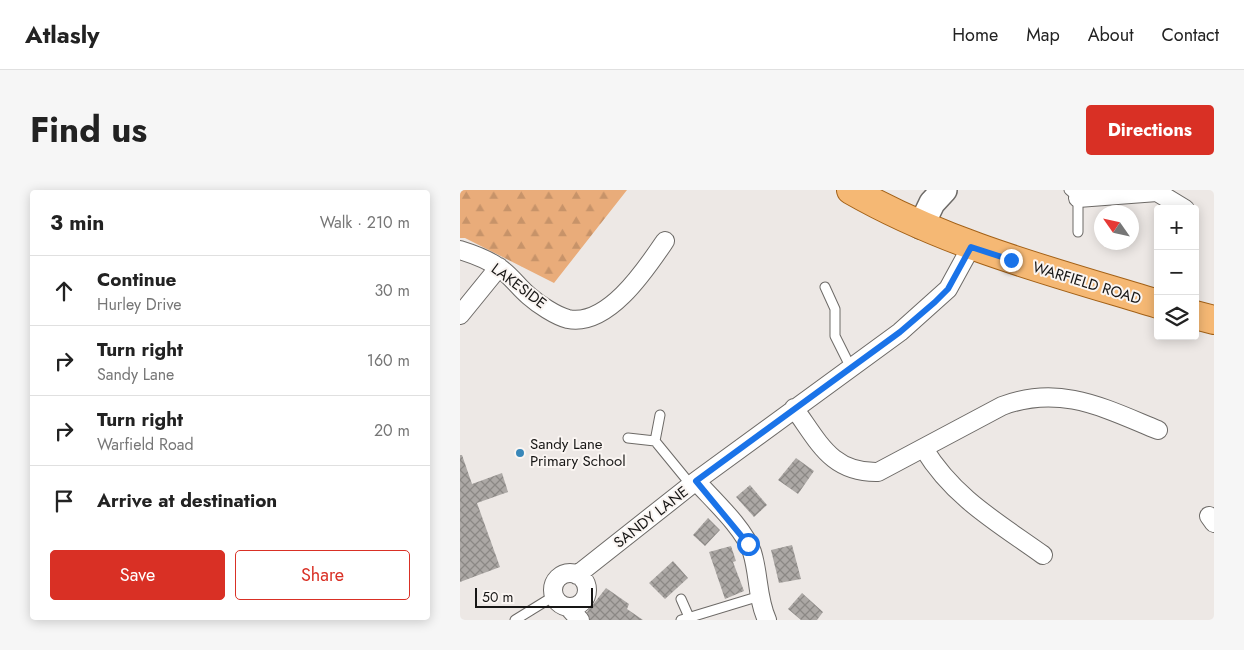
<!DOCTYPE html>
<meta charset="utf-8">
<style>
:root{--surface:#fff;--page:#f6f6f6;--text:#222;--muted:#767676;--line:#e0e0e0;--accent:#d93025}
body{margin:0;font-family:Jost,sans-serif;background:var(--page);color:var(--text)}
.controls{position:absolute;right:15px;top:15px;display:grid;overflow:hidden;border-radius:5px;box-shadow:0 2px 12px #0003}
.controls button{width:45px;height:45px;display:grid;place-items:center;padding:0;border:0;border-bottom:1px solid var(--line);background:var(--surface);color:var(--text);font:25px sans-serif}
.compass{position:absolute;left:634px;top:15px;width:45px;height:45px;border-radius:50%;background:var(--surface);box-shadow:0 2px 12px #0003;rotate:304deg}
.scale{position:absolute;left:15px;bottom:12px;width:118px;box-sizing:border-box;padding-left:5px;border:2px solid #171615;border-top:0;font-size:14px;line-height:18px;white-space:nowrap;color:#171615;-webkit-text-stroke:4px #faf5f2;paint-order:stroke}
.stop{position:absolute;width:15px;height:15px;margin:-11px;border:4px solid #1a73e8;border-radius:50%;background:#fff}
.stop.end{background:#1a73e8;border-color:#fff;box-shadow:0 1px 5px #0008}
.list{margin:0;padding:0;list-style:none}
h2{display:flex;justify-content:space-between;align-items:center;height:65px;margin:0;padding:0 20px;font-size:21px}
h2 small{font-size:16px;font-weight:400;color:var(--muted)}
.list li{display:grid;grid-template-columns:32px 1fr auto;gap:15px;align-items:center;box-sizing:border-box;height:70px;padding:0 20px;border-top:1px solid var(--line)}
.list b{display:block;font-size:19px;white-space:nowrap}
.list p{margin:0;font-size:16px;white-space:nowrap;color:var(--muted)}
.list em{font-size:16px;font-style:normal;color:var(--muted)}
.actions{display:flex;gap:10px;padding:15px 20px}
.actions a{flex:1;padding:11px 0;border:1px solid var(--accent);border-radius:5px;text-align:center;font-size:18px;color:var(--accent)}
.actions .main{background:var(--accent);color:#fff}
.icon{flex:none;width:28px;height:28px;fill:none;stroke:currentColor;stroke-width:2;stroke-linecap:round;stroke-linejoin:round}
.map{position:relative;flex:none;width:754px;height:430px;overflow:hidden;border-radius:5px}
header{display:flex;align-items:center;gap:30px;box-sizing:border-box;height:70px;padding:0 25px;background:var(--surface);border-bottom:1px solid var(--line)}
header strong{font-size:24px}
nav{display:flex;gap:28px;margin-inline-start:auto;font-size:18px}
.intro{display:flex;align-items:center;justify-content:space-between;box-sizing:border-box;height:120px;padding:0 30px}
h1{margin:0;font-size:35px}
.button{padding:12px 22px;border-radius:5px;background:var(--accent);color:#fff;font-size:18px;font-weight:700}
main{display:flex;gap:30px;padding:0 30px}
aside{flex:1;background:var(--surface);border-radius:5px;box-shadow:0 2px 12px #0003}
.map>svg:first-child{display:block}
.forest{fill:url(#forest-firs)}
.building{fill:url(#building-cross-hatch)}
.lines{fill:none;stroke-linecap:round;stroke-linejoin:round}
.lane-casing{stroke:#6d6a67;stroke-width:11}
.street-casing{stroke:#6d6a67;stroke-width:20}
.secondary-casing{stroke:#6d6a67;stroke-width:28}
.primary-casing{stroke:#a36117;stroke-width:30}
.lane{stroke:#fff;stroke-width:9}
.street{stroke:#fff;stroke-width:18}
.secondary{stroke:#fff;stroke-width:25}
.primary{stroke:#f5b874;stroke-width:28}
.route{stroke:#1a73e8;stroke-width:6}
.poi-dot{fill:#3987b9;stroke:#faf5f2;stroke-width:2}
.labels{text-anchor:middle;dominant-baseline:central;stroke-width:4;stroke-linejoin:round;paint-order:stroke}
.street-label{font-size:15px;fill:#171615;stroke:#faf5f2}
.poi-label{font-size:15px;fill:#171615;stroke:#faf5f2;text-anchor:start}
</style>
<header>
<strong>Atlasly</strong>
<nav><a>Home</a><a>Map</a><a>About</a><a>Contact</a></nav>
</header>
<div class="intro"><h1>Find us</h1><a class="button">Directions</a></div>
<main>
<aside>
<h2>3 min<small>Walk · 210 m</small></h2>
<ul class="list">
<li><svg class="icon" aria-label="ahead" viewBox="0 0 24 24"><path d="M12 20V5M6 11l6-6 6 6"/></svg><div><b>Continue</b><p>Hurley Drive</p></div><em>30 m</em></li>
<li><svg class="icon" aria-label="right" viewBox="0 0 24 24"><path d="M7 20v-9h11M14 6l5 5-5 5"/></svg><div><b>Turn right</b><p>Sandy Lane</p></div><em>160 m</em></li>
<li><svg class="icon" aria-label="right" viewBox="0 0 24 24"><path d="M7 20v-9h11M14 6l5 5-5 5"/></svg><div><b>Turn right</b><p>Warfield Road</p></div><em>20 m</em></li>
<li><svg class="icon" aria-label="arrive" viewBox="0 0 24 24"><path d="M6 21V4h12l-3 4 3 4H6"/></svg><div><b>Arrive at destination</b></div></li>
</ul>
<div class="actions"><a class="main">Save</a><a>Share</a></div>
</aside>
<div class="map">
<svg width="754" height="430" viewBox="0 0 754 430">
<defs>
<pattern id="forest-firs" width="22" height="20" patternUnits="userSpaceOnUse" patternTransform="scale(1.25)"><rect width="22" height="20" fill="#e9ac7a"/><path d="M5 1l3.5 6h-7zM16 11l3.5 6h-7z" fill="#c79369"/></pattern>
<pattern id="building-cross-hatch" width="8" height="8" patternUnits="userSpaceOnUse" patternTransform="scale(1.25)"><rect width="8" height="8" fill="#aca8a5"/><path d="M0 0l8 8M0 8l8-8" fill="none" stroke="#8b8885"/></pattern>
</defs>
<rect width="100%" height="100%" fill="#ede8e5"/>
<!-- forest -->
<path class="forest" d="M0,0H167L94,93L5,48H0Z"/>
<!-- building -->
<path class="building" d="M0,265H2L12,294L42,283L48,302L17,313L40,377L0,392Z
M336,268L354,281L338,304L318,290Z
M290,295L307,315L294,327L276,307Z
M248,328L260,340L245,356L233,345Z
M332,355L341,389L319,393L311,360Z
M271,356L276,371L273,372L284,401L265,409L249,362Z
M213,371L228,388L205,409L189,393Z
M146,398L169,414L167,419L183,430H130L127,422Z
M342,403L363,422L357,430H341L328,419Z"/>
<g class="lines">
<defs>
<path id="lane" d="M609,0L618,8V42
M365,97L375,119V146L391,178
M168,248L195,251L231,295
M195,251L200,225
M221,409L229,427
M55,430L94,406
M221,430L300,406"/>
<path id="street" d="M618,8L697,2L725,19
M0,60C13,64 27,69 38,77C50,84 58,97 69,106C78,114 96,126 108,129C148,137 186,79 205,51
M0,125L39,77
M334,218C359,252 371,283 418,282L542,216C600,194 644,218 698,240
M464,259C494,308 537,332 583,365
M236,291C253,310 284,338 292,362C299,384 297,408 307,430
M749,326L754,333
M93 400a17 17 0 1 1 34 0a17 17 0 1 1-34 0Z
M117,385L236,291L440,142L488,99L511,57
M108,417L120,430"/>
<path id="secondary" d="M461,36L472,13L484,0"/>
<path id="primary" d="M391,0C487,55 593,82 698,114
M735,125L754,130"/>
</defs>
<!-- lane casing -->
<use href="#lane" class="lane-casing"/>
<!-- street casing -->
<use href="#street" class="street-casing"/>
<!-- secondary casing -->
<use href="#secondary" class="secondary-casing"/>
<!-- primary casing -->
<use href="#primary" class="primary-casing"/>
<!-- lane -->
<use href="#lane" class="lane"/>
<!-- street -->
<use href="#street" class="street"/>
<!-- secondary -->
<use href="#secondary" class="secondary"/>
<!-- primary -->
<use href="#primary" class="primary"/>
</g>
<g class="lines">
<!-- route -->
<path class="route" d="M288,354L236,291L440,142L475,112L488,99L511,57L551,70"/>
</g>
<!-- markers -->
<circle class="poi-dot" cx="60" cy="263" r="5"/>
<g class="labels">
<!-- street labels -->
<g class="street-label">
<text transform="translate(627 93) rotate(17)">WARFIELD ROAD</text>
<text transform="translate(59 96) rotate(37)">LAKESIDE</text>
<text transform="translate(191 327) rotate(-38)">SANDY LANE</text>
</g>
<!-- poi labels -->
<g class="poi-label">
<text x="70" y="254">Sandy Lane<tspan x="70" dy="17">Primary School</tspan></text>
</g>
</g>
</svg>
<div class="controls">
<button>+</button>
<button>−</button>
<button><svg class="icon" aria-label="layers" viewBox="0 0 24 24"><path d="M12 4l9 5-9 5-9-5zM3 14l9 5 9-5"/></svg></button>
</div>
<svg class="compass" viewBox="-18 -18 36 36"><path d="M0-13l5 13h-10z" fill="#e53935"/><path d="M0 13l5-13h-10z" fill="#767676"/></svg>
<div class="scale">50 m</div>
<div class="stop" style="left:288px;top:354px"></div>
<div class="stop end" style="left:551px;top:70px"></div>
</div>
</main>
